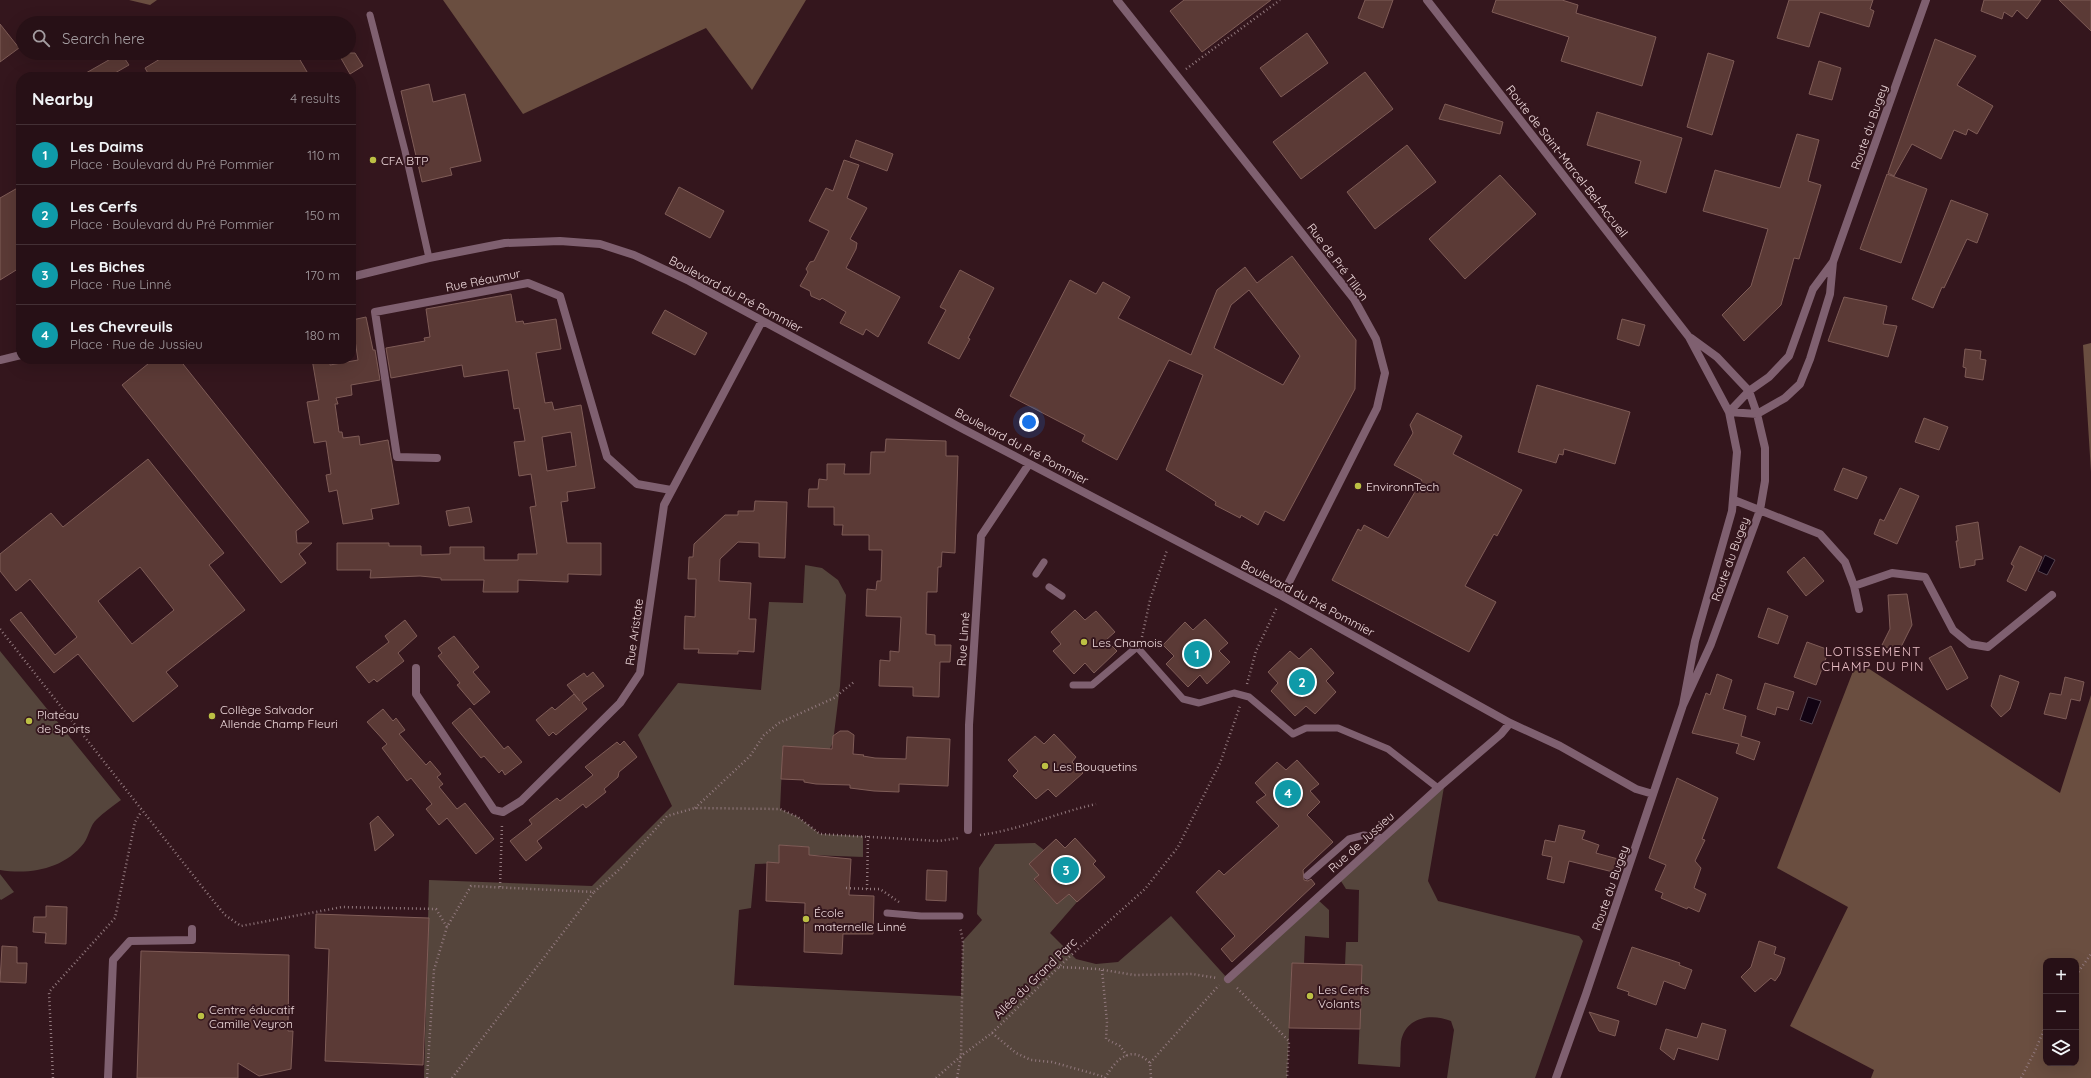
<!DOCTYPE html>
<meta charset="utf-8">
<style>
:root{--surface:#271016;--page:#2f191f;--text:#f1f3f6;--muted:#a49da1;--line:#433035;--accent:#bcc044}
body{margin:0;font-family:Quicksand,sans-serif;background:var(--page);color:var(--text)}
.controls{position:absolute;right:12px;bottom:12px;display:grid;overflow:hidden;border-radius:8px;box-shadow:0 4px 16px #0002}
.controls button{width:36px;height:36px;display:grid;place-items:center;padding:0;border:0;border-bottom:1px solid var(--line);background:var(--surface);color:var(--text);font:20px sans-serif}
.you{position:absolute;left:1029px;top:422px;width:14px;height:14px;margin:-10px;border:3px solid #fff;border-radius:50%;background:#1a73e8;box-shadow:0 0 0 6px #1a73e833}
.badge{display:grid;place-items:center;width:26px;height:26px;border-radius:50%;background:var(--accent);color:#fff;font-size:13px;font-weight:700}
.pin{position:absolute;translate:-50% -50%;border:2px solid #fff;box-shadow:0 1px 4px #0006}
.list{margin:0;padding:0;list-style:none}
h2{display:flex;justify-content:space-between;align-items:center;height:52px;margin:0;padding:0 16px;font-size:17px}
h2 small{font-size:13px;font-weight:400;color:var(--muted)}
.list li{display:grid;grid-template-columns:26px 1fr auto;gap:12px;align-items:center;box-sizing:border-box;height:60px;padding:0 16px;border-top:1px solid var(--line)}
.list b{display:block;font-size:15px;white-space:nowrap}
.list p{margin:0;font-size:13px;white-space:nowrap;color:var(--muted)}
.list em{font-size:13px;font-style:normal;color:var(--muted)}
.icon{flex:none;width:22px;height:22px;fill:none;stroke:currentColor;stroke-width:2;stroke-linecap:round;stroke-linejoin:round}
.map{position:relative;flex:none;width:2091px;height:1078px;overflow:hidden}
.search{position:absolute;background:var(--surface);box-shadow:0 4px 16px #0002;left:16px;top:16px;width:340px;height:44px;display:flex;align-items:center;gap:10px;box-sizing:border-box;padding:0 14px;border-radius:22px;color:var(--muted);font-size:15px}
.panel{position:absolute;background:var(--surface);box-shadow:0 4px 16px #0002;left:16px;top:72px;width:340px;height:292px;border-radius:16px}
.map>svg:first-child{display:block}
.green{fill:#55453c}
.forest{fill:#6a4e40;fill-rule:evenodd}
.water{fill:#120313;stroke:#554450}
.building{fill:#5b3a36;stroke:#7f5c57;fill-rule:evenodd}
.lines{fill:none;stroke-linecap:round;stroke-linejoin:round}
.path{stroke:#937a7f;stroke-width:2.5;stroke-dasharray:1 3;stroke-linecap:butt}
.service{stroke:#7f6070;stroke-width:7}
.minor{stroke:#7f6070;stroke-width:8}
.poi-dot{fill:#bcc044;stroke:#34161d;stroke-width:1.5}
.labels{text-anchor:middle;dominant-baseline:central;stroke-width:4;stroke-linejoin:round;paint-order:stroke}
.street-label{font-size:12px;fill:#f1dcdf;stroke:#34161d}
.poi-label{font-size:12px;fill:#f1dcdf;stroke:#34161d;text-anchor:start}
.neighbourhood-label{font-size:13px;letter-spacing:1px;fill:#e9bfc6;stroke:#34161d}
</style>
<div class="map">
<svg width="2091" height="1078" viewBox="0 0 2091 1078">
<rect width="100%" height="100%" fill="#34161d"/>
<!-- green -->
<path class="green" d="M805,565L822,568L838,580L846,595L840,686L833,742L829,751L783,746L780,809L798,817L820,834L863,836V857L809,855V847L780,845L779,863L755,864L751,908L739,910L734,985L961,996L963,941L982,920L977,914L979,868L995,844L1035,843L1044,850L1029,864L1039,875L1034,880L1057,904L1069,894L1077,902L1050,933L1076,959L1096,964L1118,962L1171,916L1228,979L1317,899L1329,910V938L1305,936L1304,964H1292L1287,1078H424L429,880L592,886L672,806L638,735L678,683L761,690L769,602L803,603Z
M0,651L121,800C113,806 104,812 97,819C90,825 89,836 84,843C64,869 30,875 0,870Z
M1445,781L1428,881L1438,901L1579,936L1583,941L1535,1078H1447L1454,1030L1451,1021C1431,1013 1405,1017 1401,1042C1400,1050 1401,1059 1400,1067L1358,1064L1362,965H1345L1346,942H1358L1359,890L1346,889L1339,878Z
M0,874L14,892L1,900L0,899Z"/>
<!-- forest -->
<path class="forest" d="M129,0H157L150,5Z
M443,0H806L752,90L706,28L523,114Z
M2091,343V472L2083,345Z
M1857,661L2060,793L2091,695V1078H1871L1874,1070L1790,1026L1848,907L1777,868ZM2046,961H2076V1063H2046Z"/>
<!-- water -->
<path class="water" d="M2045,555L2055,560L2047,575L2038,571Z
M1808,697L1821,701L1812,724L1800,720Z"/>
<!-- building -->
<path class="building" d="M1184,0H1271L1202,52L1170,11Z
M1365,0H1393L1383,28L1358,18Z
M1496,0H1562L1578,5L1576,13L1656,37L1642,86L1561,61L1569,37L1492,12Z
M1789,0H1873L1870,9L1874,11L1869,27L1820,12L1809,47L1777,38Z
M1984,0H2041L2027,19L2017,10L2012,17L2004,12L2002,19L1981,11Z
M2059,0H2091V31Z
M0,24L19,48L0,62Z
M1307,33L1328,63L1281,97L1260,68Z
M1935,39L1976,56L1957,85L1993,106L1977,134L1968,129L1966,135L1954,130L1941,159L1912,144L1894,176L1888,173Z
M121,53L129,65L108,77H79Z
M170,53H296L310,77H150L145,68Z
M338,53H355L363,66L350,74Z
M1708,53L1734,61L1712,135L1687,127Z
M1819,61L1841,68L1832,100L1809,94Z
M1365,72L1393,109L1301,179L1273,142Z
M429,84L433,102L465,94L481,161L450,168L452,175L422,182L401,91Z
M1445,104L1503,122L1500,134L1439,119Z
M1597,112L1682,138L1666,193L1635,183L1641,161L1587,145Z
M1797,134L1819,140L1808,181L1821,185L1799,259L1794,258L1781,305L1744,341L1722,315L1751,286L1768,229L1703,211L1715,170L1780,188Z
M856,140L893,154L887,171L850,157Z
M1407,145L1436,182L1375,229L1347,192Z
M844,160L859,165L847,198L867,208L850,239L857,243L856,249L846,268L900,297L878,337L866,329L863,335L840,323L846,312L822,298L820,300L811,296L810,291L800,286L808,272L806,269L810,262L814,261L829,231L809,221L826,188L833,191Z
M1887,174L1927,189L1901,263L1860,249Z
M1500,175L1536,214L1465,279L1429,239Z
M21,186V267L0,280V198Z
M679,187L724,211L710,238L665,214Z
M1951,200L1988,214L1977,243L1967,239L1944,288L1942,287L1933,308L1912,299Z
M1292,256L1356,340L1355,389L1284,521L1265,511L1258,525L1241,515L1240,518L1215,505L1216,502L1166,470L1203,375L1169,360L1117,460L1082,441L1085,435L1010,396L1070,280L1096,294L1103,282L1130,297L1118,318L1191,355L1217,290L1245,267L1257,283ZM1249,290L1300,356L1283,385L1214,348L1231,305Z
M960,270L994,288L968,338L970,339L959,359L928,343L946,310L940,307Z
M511,294L516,322L523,321L524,324L556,319L561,349L536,353L545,403L552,402L554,410L581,405L595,488L567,492L568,501L561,502L567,543H601V575L568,574V582L518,580V592H483L484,580H441V578L420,576L370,578L371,570H337V543H389V546H421V555L450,554V547H484V560H518V554H537L530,507L536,506L531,474L519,476L514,442L525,441L519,408L514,409L508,370L464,377L462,365L391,378L386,348L425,341L424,338L430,337L426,309ZM571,432L576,466L547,471L542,437Z
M1844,297L1887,306L1883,324L1897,326L1888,357L1828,341Z
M665,310L707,333L695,355L652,333Z
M366,317L373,350H375L380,380L351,385L352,395L336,398L338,404H335L339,432H342L343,438L359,436L360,445L388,440L399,504L371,509L373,519L343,524L337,490L329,492L326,475L331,474L326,441L314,443L307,402L319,400L312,359H330V365L358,360L352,320Z
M1622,319L1645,325L1639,346L1617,339Z
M1965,349L1981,351L1980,359L1986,360L1983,380L1965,377L1966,368L1963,367Z
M154,359H179L309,522L296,531L297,543H312L299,554L306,563L281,583L122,385Z
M1537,385L1630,412L1615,464L1564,449L1563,455L1559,454L1556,463L1518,452Z
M1417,413L1462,436L1453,454L1522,490L1497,536L1494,534L1465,586L1496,602L1469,652L1332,580L1358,529L1361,531L1364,525L1388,538L1422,480L1394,465L1413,433L1410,425Z
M1924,418L1948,427L1939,450L1915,442Z
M886,439L946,441V456H958L955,553L942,552L941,567H938L937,592H927L926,634L935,635V645H951L950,662H940L939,697L913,696V687L879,686L880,660L890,661V651L899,652L901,617L866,616L867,589L876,590L877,581H881L882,550H869V535H842L843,525H834V507H808L809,489H818L819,479L827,480V464H845L844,474H870L871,452H885Z
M148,459L224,553L209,565L245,610L166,672L178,686L133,722L78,654L54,673L10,620L21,612L55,655L77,637L30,579L16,591L0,571V554L51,513L63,527ZM140,567L174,610L132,644L98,601Z
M1843,468L1867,477L1857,499L1834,490Z
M1900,488L1919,496L1897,544L1874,534L1880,519L1884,521Z
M755,501L787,502L785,558L759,557V543L738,542L720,559L719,581L751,583L749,619H756L754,652L738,651V654L698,653L699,649H684L685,616L695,617L696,579H688L689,557H693L694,544L725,515H738V511H754Z
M469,507L472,522L449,526L446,511Z
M1978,522L1983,559L1975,560V565L1960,568L1956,541H1958L1956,526Z
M2020,546L2042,557L2026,591L2007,581L2014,566L2011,564Z
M1804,557L1824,581L1806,596L1787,572Z
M1907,594L1912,625L1898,653L1882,645L1890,629L1888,595Z
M1768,608L1788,616L1778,644L1758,637Z
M1075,610L1085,620L1096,611L1115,632L1106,640L1117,651L1094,673L1085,663L1074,674L1053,651L1061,644L1051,632Z
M1205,619L1228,643L1219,651L1230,662L1207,684L1200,675L1188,687L1166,664L1174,656L1163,645L1185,622L1193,630Z
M405,620L417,636L398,653L404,661L377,682L374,679L369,683L356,667L389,642L385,636Z
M454,636L479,667L473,672L490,692L474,705L457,685L460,683L438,656L442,653L438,648Z
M1807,642L1829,650L1816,685L1794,677Z
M1951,646L1968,678L1947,690L1929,658Z
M1311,648L1334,673L1326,681L1336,692L1315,714L1306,706L1295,716L1271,691L1278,683L1268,672L1290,651L1299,659Z
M593,672L604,686L582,703L587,709L556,735L553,732L549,736L536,720L552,707L555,710L574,694L580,701L567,685L584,673L587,677Z
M1717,674L1732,680L1723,709L1746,716L1741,736L1760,742L1754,760L1736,753L1739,744L1692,733L1706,693L1710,695Z
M2000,675L2019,682L2010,709L2001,717L1991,706Z
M2065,677L2084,682L2080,701L2071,699L2066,719L2044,714L2050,693L2061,695Z
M1765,683L1794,692L1788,710L1777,707L1775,715L1757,709Z
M470,708L504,749L508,746L522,762L505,775L502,770L499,773L484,756L481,758L452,723Z
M383,709L393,721L396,718L405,730L399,734L426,765L430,761L441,774L437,777L443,784L439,787L457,809L465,803L494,839L476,854L447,818L439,825L426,809L432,804L411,778L407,781L382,748L387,744L367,722Z
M840,731H848L854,735L853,754L864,755L863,756L875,758L906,759L907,737L950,739L948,786L899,784V792L874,791L850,788V785L816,784L804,782V780L781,779L783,746L832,749L833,736Z
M1054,734L1076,757L1072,762L1083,773L1056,797L1048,789L1036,799L1013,776L1018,771L1008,760L1035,736L1044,744Z
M624,741L637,757L619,772L618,777L604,789L606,792L586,808L583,804L537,841L542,848L526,861L510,841L532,824L529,820L544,808L557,798L560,801L593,775L585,767L617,742L620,745Z
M1297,760L1319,784L1310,791L1320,802L1307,815L1333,842L1303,870L1304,880L1308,881L1311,879L1315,884L1232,962L1221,949L1235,936L1196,892L1219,870L1224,875L1279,826L1256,802L1266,795L1255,783L1277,762L1286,770Z
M1677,778L1718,798L1702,839L1705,840L1695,861L1701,868L1694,888L1706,894L1699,912L1688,907L1687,909L1661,898L1663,893L1655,890L1666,865L1649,858Z
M378,816L394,835L375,851L370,823Z
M1559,825L1585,831L1582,839L1599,845L1596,853L1618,859L1613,872L1569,861L1564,883L1547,879L1552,857L1542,855L1545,840L1555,842Z
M1075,838L1096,861L1093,864L1105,877L1077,902L1069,894L1057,904L1034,879L1039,875L1029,864L1056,839L1065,848Z
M779,845L809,847V855L851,859L849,895L874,896L873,934H843L842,954L804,952L805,903L766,901L767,862L779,863Z
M927,870L947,871L946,901L926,900Z
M46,906L67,907L66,944L45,943L46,933L33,932L34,917H46Z
M316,914L429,918L423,1065L325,1061L329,949L315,948Z
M1759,941L1776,947L1774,954L1785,958L1780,974L1775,981L1771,978L1755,992L1741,977L1751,967Z
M2,946L17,947V963H27L26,983L0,982Z
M1632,947L1680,963L1679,965L1692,970L1685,989L1664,981L1656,1005L1628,995L1629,992L1617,988Z
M141,951L289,955L288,1031H293L291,1069L259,1076L238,1063V1078H137Z
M1292,963L1362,965L1360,1029L1289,1028Z
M1589,1012L1619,1021L1615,1036L1599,1031Z
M1702,1023L1726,1030L1718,1060L1678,1048L1674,1060L1660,1049L1666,1029L1697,1038Z"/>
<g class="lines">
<!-- path -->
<path class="path" d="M1186,69L1280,0
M0,629L211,898L225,915L241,926L342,907L436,909L447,927
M1142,637L1150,600L1167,550
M1247,684L1256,651L1277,607
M695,808L750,756L764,735L779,723L834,698L854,682
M980,835C1020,830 1056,813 1096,804
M868,836L867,889H880L899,902
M500,887L502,824
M846,888L867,889
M1059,967L1098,969L1134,975L1192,974L1217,978
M1102,970L1107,1022L1106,1039L1120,1046L1127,1056
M2076,975L2091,954
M1237,988L1289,1041L1287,1078
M992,1033L1016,1053L1031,1060L1052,1062L1105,1077
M1150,1063L1219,985
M53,1078L49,992L115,918L135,822L141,812
M427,1078L434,970L447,927L471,886L594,892L622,867L667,816L695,808L780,809L798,817L820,834L939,841L959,838
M452,1078L594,892
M936,1078L961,1056L992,1033L1068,958L1145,889L1178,847L1220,763L1240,706
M957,1078L961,1056L963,941L960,927
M1105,1078C1116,1059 1131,1044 1150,1063L1151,1078
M2021,1078L2035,1051L2046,1025"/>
<!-- service -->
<path class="service" d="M370,15L405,151L429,258
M1036,574L1044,562
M1049,587L1062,596
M1073,685H1092L1137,647L1183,699L1199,703L1234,693L1249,697L1293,734L1306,728H1338L1388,749L1438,788
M1307,876L1349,839L1364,835L1383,838
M887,913L921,916H960"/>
<!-- minor -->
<path class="minor" d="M1117,0L1354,299L1376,339L1385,373L1377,408L1282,596
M1427,0L1689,337L1729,412L1737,452L1732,511L1695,641L1683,705
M351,277L429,258L505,243L560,241L600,244L634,255L689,281L963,429L1282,596L1510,723L1560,746L1636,789L1653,794
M0,360L21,355
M1729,412L1757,414L1785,398L1800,384L1810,359L1830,294L1833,262L1926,0
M1729,412L1749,391L1769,377L1789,356L1813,289L1833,262
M437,458L397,457L375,312L528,283L560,296L607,457L637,484L671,490
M1734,500L1820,534L1845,562L1854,586L1859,609
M1854,586L1892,573L1925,577L1953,630L1970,644L1988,647L2052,595
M416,668V694L494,810L503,812L521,801L620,703L640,673L664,505L762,321
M968,830L969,725L981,536L1029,464
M1228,979L1438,788L1501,734L1510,723
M108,1078L113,960L130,941L192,940V929
M1556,1078L1586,994L1683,705L1711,644L1760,510L1765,481V448L1757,414L1749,391L1717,357L1691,338"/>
</g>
<!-- markers -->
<g class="poi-dot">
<circle cx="373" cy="160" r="4"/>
<circle cx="1358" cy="486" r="4"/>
<circle cx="1084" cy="642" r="4"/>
<circle cx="212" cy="716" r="4"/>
<circle cx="29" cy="721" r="4"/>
<circle cx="1045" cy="766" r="4"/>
<circle cx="806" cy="919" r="4"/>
<circle cx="1310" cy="996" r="4"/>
<circle cx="201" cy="1016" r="4"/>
</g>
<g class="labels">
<!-- street labels -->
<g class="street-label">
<text transform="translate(1869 127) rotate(-71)">Route du Bugey</text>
<text transform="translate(1567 161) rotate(52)">Route de Saint-Marcel-Bel-Accueil</text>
<text transform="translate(1338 262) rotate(53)">Rue de Pré Tillon</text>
<text transform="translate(483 280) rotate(-11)">Rue Réaumur</text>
<text transform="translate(736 294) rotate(28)">Boulevard du Pré Pommier</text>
<text transform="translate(1022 446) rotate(28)">Boulevard du Pré Pommier</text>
<text transform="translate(1730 559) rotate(-70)">Route du Bugey</text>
<text transform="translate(1308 598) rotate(28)">Boulevard du Pré Pommier</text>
<text transform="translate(634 632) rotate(-82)">Rue Aristote</text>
<text transform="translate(963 639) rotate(-86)">Rue Linné</text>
<text transform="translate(1361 842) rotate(-42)">Rue de Jussieu</text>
<text transform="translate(1610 888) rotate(-71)">Route du Bugey</text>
<text transform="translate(1035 978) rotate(-44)">Allée du Grand Parc</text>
</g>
<!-- poi labels -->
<g class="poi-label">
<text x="381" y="160">CFA BTP</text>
<text x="1366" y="486">EnvironnTech</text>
<text x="1092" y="642">Les Chamois</text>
<text x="220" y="709">Collège Salvador<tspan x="220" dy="14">Allende Champ Fleuri</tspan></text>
<text x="37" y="714">Plateau<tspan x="37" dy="14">de Sports</tspan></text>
<text x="1053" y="766">Les Bouquetins</text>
<text x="814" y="912">École<tspan x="814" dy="14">maternelle Linné</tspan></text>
<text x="1318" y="989">Les Cerfs<tspan x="1318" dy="14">Volants</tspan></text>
<text x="209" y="1009">Centre éducatif<tspan x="209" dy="14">Camille Veyron</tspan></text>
</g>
<!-- neighbourhood labels -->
<g class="neighbourhood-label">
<text x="1873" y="651">LOTISSEMENT<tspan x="1873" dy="15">CHAMP DU PIN</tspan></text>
</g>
</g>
</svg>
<div class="controls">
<button>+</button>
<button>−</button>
<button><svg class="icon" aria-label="layers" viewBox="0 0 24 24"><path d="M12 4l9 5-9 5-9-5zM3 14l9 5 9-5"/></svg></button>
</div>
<div class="you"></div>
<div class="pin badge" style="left:1197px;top:654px;background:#0f9aa8">1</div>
<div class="pin badge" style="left:1302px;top:682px;background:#0f9aa8">2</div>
<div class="pin badge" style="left:1066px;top:870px;background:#0f9aa8">3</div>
<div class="pin badge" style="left:1288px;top:793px;background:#0f9aa8">4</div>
<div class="search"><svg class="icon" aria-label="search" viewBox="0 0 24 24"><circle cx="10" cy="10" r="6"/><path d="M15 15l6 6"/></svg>Search here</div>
<section class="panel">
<h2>Nearby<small>4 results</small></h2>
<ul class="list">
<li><span class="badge" style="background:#0f9aa8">1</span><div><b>Les Daims</b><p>Place · Boulevard du Pré Pommier</p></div><em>110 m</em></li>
<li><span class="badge" style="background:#0f9aa8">2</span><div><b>Les Cerfs</b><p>Place · Boulevard du Pré Pommier</p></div><em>150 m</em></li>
<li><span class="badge" style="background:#0f9aa8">3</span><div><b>Les Biches</b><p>Place · Rue Linné</p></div><em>170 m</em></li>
<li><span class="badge" style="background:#0f9aa8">4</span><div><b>Les Chevreuils</b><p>Place · Rue de Jussieu</p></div><em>180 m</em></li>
</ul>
</section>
</div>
